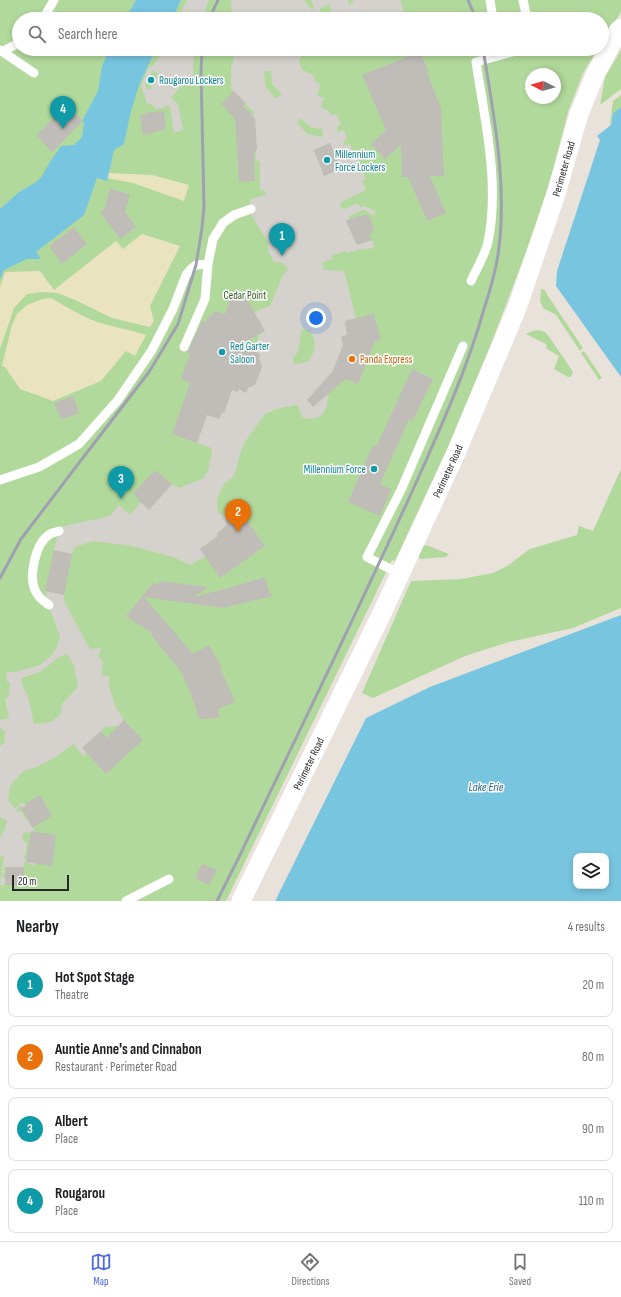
<!DOCTYPE html>
<meta charset="utf-8">
<style>
:root{--surface:#fff;--page:#f6f6f6;--text:#202124;--muted:#757577;--line:#e0e0e0;--accent:#4c6ae3}
body{margin:0;font-family:"Sofia Sans Condensed",sans-serif;background:var(--page);color:var(--text)}
.controls{position:absolute;right:12px;bottom:12px;display:grid;overflow:hidden;border-radius:8px;box-shadow:0 2px 6px #0003}
.controls button{width:36px;height:36px;display:grid;place-items:center;padding:0;border:0;border-bottom:1px solid var(--line);background:var(--surface);color:var(--text);font:20px sans-serif}
.compass{position:absolute;left:525px;top:68px;width:36px;height:36px;border-radius:50%;background:var(--surface);box-shadow:0 2px 6px #0003;rotate:276deg}
.scale{position:absolute;left:12px;bottom:10px;width:57px;box-sizing:border-box;padding-left:4px;border:2px solid #272727;border-top:0;font-size:11px;line-height:14px;white-space:nowrap;color:#272727;-webkit-text-stroke:3px #fff;paint-order:stroke}
.you{position:absolute;left:316px;top:318px;width:14px;height:14px;margin:-10px;border:3px solid #fff;border-radius:50%;background:#1a73e8;box-shadow:0 0 0 6px #1a73e833}
.badge{display:grid;place-items:center;width:26px;height:26px;border-radius:50%;background:var(--accent);color:#fff;font-size:13px;font-weight:700}
.pin{position:absolute;translate:-50% -33px;filter:drop-shadow(0 1px 2px #0008)}
.pin::after{content:'';position:absolute;top:21px;width:14px;height:12px;background:inherit;clip-path:polygon(0 0,100% 0,50% 100%)}
.list{margin:0;padding:0;list-style:none}
h2{display:flex;justify-content:space-between;align-items:center;height:52px;margin:0;padding:0 16px;font-size:17px}
h2 small{font-size:13px;font-weight:400;color:var(--muted)}
.list li{display:grid;grid-template-columns:26px 1fr auto;gap:12px;align-items:center;box-sizing:border-box;height:64px;margin:0 8px 8px;padding:0 8px;border:1px solid var(--line);border-radius:8px}
.list b{display:block;font-size:15px;white-space:nowrap}
.list p{margin:0;font-size:13px;white-space:nowrap;color:var(--muted)}
.list em{font-size:13px;font-style:normal;color:var(--muted)}
.icon{flex:none;width:22px;height:22px;fill:none;stroke:currentColor;stroke-width:2;stroke-linecap:round;stroke-linejoin:round}
.map{position:relative;flex:none;width:621px;height:901px;overflow:hidden}
.search{position:absolute;background:var(--surface);box-shadow:0 2px 6px #0003;left:12px;right:12px;top:12px;height:44px;display:flex;align-items:center;gap:10px;box-sizing:border-box;padding:0 14px;border-radius:22px;color:var(--muted);font-size:15px}
.sheet{height:340px;background:var(--surface)}
nav{display:flex;justify-content:space-around;align-items:center;box-sizing:border-box;height:56px;border-top:1px solid var(--line);background:var(--surface);font-size:11px;color:var(--muted)}
nav a{display:grid;justify-items:center;gap:2px}
nav .on{color:var(--accent)}
.map>svg:first-child{display:block}
.green{fill:#b2d99c;fill-rule:evenodd}
.sand{fill:#eae3c0}
.plaza{fill:#d5d1cc;fill-rule:evenodd}
.water{fill:#78c5df;fill-rule:evenodd}
.pier{fill:#e8e2da}
.building{fill:#c0bcb7}
.lines{fill:none;stroke-linecap:round;stroke-linejoin:round}
.service{stroke:#fff;stroke-width:9}
.minor{stroke:#fff;stroke-width:19}
.rail{stroke:#9ea1af;stroke-width:3}
.culture-dot{fill:#0f9aa8;stroke:#fff;stroke-width:1.5}
.food-dot{fill:#e8710a;stroke:#fff;stroke-width:1.5}
.labels{text-anchor:middle;dominant-baseline:central;stroke-width:3;stroke-linejoin:round;paint-order:stroke}
.culture-label{font-size:11px;fill:#0d838f;stroke:#fff;text-anchor:start}
.street-label{font-size:11px;fill:#272727;stroke:#fff}
.park-label{font-size:11px;fill:#2e5a21;stroke:#fff}
.food-label{font-size:11px;fill:#c56008;stroke:#fff;text-anchor:start}
.water-label{font-size:12px;font-style:italic;fill:#1c6386;stroke:#fff}
</style>
<div class="map">
<svg width="621" height="901" viewBox="0 0 621 901">
<rect width="100%" height="100%" fill="#e8e2da"/>
<!-- green -->
<path class="green" d="M0,0H621V12L602,42V19H19V49H598L583,73L568,112L551,177L534,231L491,344L447,449L395,561L392,560L226,901H0ZM531,74H555V98H531Z
M621,50V89L600,105L605,77Z
M621,95V107L613,113L611,125L610,123L613,101Z
M541,289L545,290L548,296L583,348L580,351L556,315L543,308L540,301Z
M539,330L545,332L548,335L573,372L571,377H568L554,369L559,356L547,349L546,344L526,334L532,331Z
M584,351L602,378L599,380L581,353Z
M621,469V608L573,628L509,642L465,656L373,698L362,693L411,581L461,579L493,573L507,566L530,549L577,535L579,526L593,531Z
M426,545L449,554L446,557L420,559L418,556L422,547Z"/>
<!-- sand -->
<path class="sand" d="M108,173L152,175L189,185L184,201L133,183L107,178Z
M142,234L180,246L150,306L154,321L150,327L112,318L75,300L58,293L42,292L27,294L14,308L0,349V287L5,272L40,271L54,290L116,241L123,249Z
M51,298C65,306 78,314 92,320C110,327 129,329 146,335L135,356L126,351L101,381L53,401L20,389L6,368L2,366L12,325L17,314L27,305L42,299Z"/>
<!-- plaza -->
<path class="plaza" d="M187,0H209L202,19H177Z
M231,0H304L312,10L314,8L311,0H348L349,4L353,3V0H400L405,16L397,19H334L329,4L320,8L321,13L314,15L312,19H274L277,13L273,11L266,19H232Z
M163,49H195L193,66L194,81L187,83L186,79L171,98L178,104L183,130L174,133L170,107L167,105L163,108L155,109L154,106L147,103L141,86L149,67L154,65ZM152,71L158,73L150,90L145,87Z
M233,49H304L305,52L299,60L302,70L312,74L316,82L321,84L317,95L324,98L321,107L329,111L331,116L336,114L341,124L337,127L338,132L344,130L347,139L343,141L345,146L350,144L353,153L350,155L352,159L356,158L360,167L356,168L358,174L363,172L366,179L362,181L366,190L341,202L340,207L344,209L358,203L360,208L365,206L375,211V214L372,215L365,210H363L348,217L349,220L346,221L355,241L359,239L360,244L372,240L374,248L358,250L346,253V251L332,255V259L322,262L324,270L344,271L356,318L345,321L347,335L341,337L343,345L333,371L325,380L332,389L327,392L328,398L327,406L322,415L313,419L303,418L297,405L281,408L269,412L265,414L245,442L240,454L235,474L232,478L224,484L220,492L217,500L218,512L226,517L227,525L218,536L200,549L205,556L191,565L173,557L132,546L93,541L75,547L72,554L54,550L60,527L110,516L119,505L130,515L141,502L149,510L172,484L179,488L204,478L208,470L212,453L211,448L209,447L197,443L202,428L203,413H224L231,394L225,387L237,392L239,389L246,393L248,388L255,385L262,367L259,359L260,354L253,351L260,334L265,331L254,312L270,306L283,275L288,270L283,263L274,262L268,250V242L252,216L250,199L262,196L265,195L266,193L264,190H260V162L256,159L255,118L251,114H255L231,88V67L233,64ZM264,71H271L272,84L282,94L276,99L265,86ZM301,118L310,127L323,129V137L307,134L297,122ZM330,143L341,169L324,176L314,150ZM302,329L309,331L312,334L315,343L314,351L310,360L306,362L298,364L293,363V357L296,355L299,348L300,337Z
M45,591L64,595V601L88,646L92,650L94,648L97,649L99,647L101,649L98,656L103,662L101,675L109,676V686L115,706L124,720L118,726L105,727L82,748L87,753L83,756L74,744L52,759L37,767L24,771L13,782L10,787L8,800L15,809L20,803L25,804L26,806L24,807L19,806L16,811H21L26,820L27,819L36,833L26,832L23,834L22,837L24,841L27,843L25,855L24,858L35,863V866L24,861V867H4L3,878H5V885H0L4,857L2,856L0,857V837L4,832L7,821L0,817V746L5,742L4,735L6,733L1,728L0,729V720L9,718L5,698L9,697L10,682H7V672H15L40,665L50,657L56,649L60,637L51,612ZM67,654L74,665L78,687L62,704L61,714L51,722L34,724L28,696L22,685V678L40,672L59,657Z"/>
<!-- water -->
<path class="water" d="M136,0H181L172,19H125Z
M110,49H156L139,85L130,115L124,144L114,150L107,181L97,178L84,215L36,252L41,259H27L4,270L0,279V209L19,192L35,183L42,176L50,162L61,146L74,145L82,137L84,123L82,121L98,91L102,66Z
M621,107V377L556,286L557,271L600,140L597,136L611,125L613,113Z
M621,615V901H275L366,718L430,687ZM576,856H606V886H576Z"/>
<!-- pier -->
<path class="pier" d="M367,715L275,901H273L365,717Z"/>
<!-- building -->
<path class="building" d="M420,52L429,72H427L441,108L444,176H430L446,213L427,221L408,177H402L401,145L385,159L371,144L386,130L362,75Z
M234,91L246,104L243,106L255,118L257,149L254,153L255,181L239,182L235,119L221,104Z
M164,111L166,129L143,135L140,115H145V113Z
M59,113H74L83,121L52,152L36,135Z
M330,143L341,169L324,176L314,150Z
M110,188L130,195L125,212L136,227L120,239L100,212L105,208Z
M367,214L368,217L370,216L374,231L369,234L372,240L357,245L346,221L360,215L361,216Z
M74,227L87,244L62,264L49,246Z
M233,293L247,299L265,331L240,345L260,354L259,359L262,367L255,385L248,388L246,393L239,389L238,392L232,390L224,413L222,412L219,419L207,415L197,443L172,434L190,383L181,379L190,354L187,353L202,321L206,322L208,316H212L214,311L225,314Z
M374,314L381,340L375,341L358,384L346,379L313,407L307,400L333,371L343,345L341,337L347,335L345,321Z
M412,369L433,379L413,420L409,419L380,484L391,489L380,516L348,502L373,445L376,447Z
M73,396L79,413L61,420L54,403Z
M155,470L172,484L149,510L133,494Z
M238,508L265,546L220,578L200,549L218,536L216,534L227,525L226,517Z
M54,550L72,554L64,595L45,591Z
M265,577L270,594H273V596L223,608L144,597L193,654L209,645L221,666L220,667L235,702L218,709L219,718L199,719L196,708L182,673L151,635L152,633L126,616L153,583L158,585L159,581L208,587L194,597L224,589H229L228,588Z
M124,720L143,740L106,774L82,748L101,731L107,738Z
M40,795L52,816L33,828L21,808L26,806L25,804Z
M31,831L56,835L52,866L26,862Z
M202,864L217,870L209,885L195,878Z
M6,867H24L23,885H5Z"/>
<g class="lines">
<!-- service -->
<path class="service" d="M490,0L493,19
M523,0L527,19
M43,19L54,0
M0,50L34,73
M3,51L19,43
M471,281C476,270 486,253 488,242C500,183 485,121 476,62L523,49
M184,347L205,299L208,264L213,239L223,223L234,215L251,209
M0,480L39,467L79,444L118,400L152,350L173,309L186,275L191,269L196,265L208,264
M400,574L367,557L401,490L463,346
M49,605C43,601 39,598 36,592C28,578 35,543 50,534C52,533 56,532 59,531
M126,901L169,879"/>
<!-- minor -->
<path class="minor" id="s1" d="M241,901L383,611L456,453L517,308L556,194L579,114L595,75L618,31L621,28"/>
<!-- rail -->
<path class="rail" d="M468,0L476,19
M209,19L218,0
M0,578L21,539L82,459L149,372L178,324L196,265L202,228L204,206L201,73L202,49
M217,901L241,853C301,727 363,601 420,474C444,420 468,366 484,309C490,291 495,273 498,255C508,186 494,117 483,49"/>
</g>
<!-- markers -->
<g class="culture-dot">
<circle cx="151" cy="80" r="4"/>
<circle cx="327" cy="160" r="4"/>
<circle cx="222" cy="352" r="4"/>
<circle cx="374" cy="469" r="4"/>
</g>
<circle class="food-dot" cx="352" cy="359" r="4"/>
<g class="labels">
<!-- culture labels -->
<g class="culture-label">
<text x="159" y="80">Rougarou Lockers</text>
<text x="335" y="154">Millennium<tspan x="335" dy="13">Force Lockers</tspan></text>
<text x="230" y="346">Red Garter<tspan x="230" dy="13">Saloon</tspan></text>
<text x="366" y="469" text-anchor="end">Millennium Force</text>
</g>
<!-- street labels -->
<g class="street-label">
<text stroke="none"><textPath href="#s1" startOffset="801">Perimeter Road</textPath></text>
<text stroke="none"><textPath href="#s1" startOffset="477">Perimeter Road</textPath></text>
<text stroke="none"><textPath href="#s1" startOffset="153">Perimeter Road</textPath></text>
</g>
<!-- park labels -->
<g class="park-label">
<text x="245" y="295">Cedar Point</text>
</g>
<!-- food labels -->
<g class="food-label">
<text x="360" y="359">Panda Express</text>
</g>
<!-- water labels -->
<g class="water-label">
<text x="486" y="787">Lake Erie</text>
</g>
</g>
</svg>
<div class="controls">
<button><svg class="icon" aria-label="layers" viewBox="0 0 24 24"><path d="M12 4l9 5-9 5-9-5zM3 14l9 5 9-5"/></svg></button>
</div>
<svg class="compass" viewBox="-18 -18 36 36"><path d="M0-13l5 13h-10z" fill="#e53935"/><path d="M0 13l5-13h-10z" fill="#757577"/></svg>
<div class="scale">20 m</div>
<div class="you"></div>
<div class="pin badge" style="left:282px;top:256px;background:#0f9aa8">1</div>
<div class="pin badge" style="left:238px;top:532px;background:#e8710a">2</div>
<div class="pin badge" style="left:121px;top:499px;background:#0f9aa8">3</div>
<div class="pin badge" style="left:63px;top:129px;background:#0f9aa8">4</div>
<div class="search"><svg class="icon" aria-label="search" viewBox="0 0 24 24"><circle cx="10" cy="10" r="6"/><path d="M15 15l6 6"/></svg>Search here</div>
</div>
<section class="sheet">
<h2>Nearby<small>4 results</small></h2>
<ul class="list">
<li><span class="badge" style="background:#0f9aa8">1</span><div><b>Hot Spot Stage</b><p>Theatre</p></div><em>20 m</em></li>
<li><span class="badge" style="background:#e8710a">2</span><div><b>Auntie Anne's and Cinnabon</b><p>Restaurant · Perimeter Road</p></div><em>80 m</em></li>
<li><span class="badge" style="background:#0f9aa8">3</span><div><b>Albert</b><p>Place</p></div><em>90 m</em></li>
<li><span class="badge" style="background:#0f9aa8">4</span><div><b>Rougarou</b><p>Place</p></div><em>110 m</em></li>
</ul>
</section>
<nav>
<a class="on"><svg class="icon" aria-label="map" viewBox="0 0 24 24"><path d="M3 6l6-2 6 2 6-2v14l-6 2-6-2-6 2zM9 4v14M15 6v14"/></svg>Map</a>
<a><svg class="icon" aria-label="directions" viewBox="0 0 24 24"><path d="M12 3l9 9-9 9-9-9zM9 14v-3h6M13 9l2 2-2 2"/></svg>Directions</a>
<a><svg class="icon" aria-label="saved" viewBox="0 0 24 24"><path d="M7 4h10v16l-5-4-5 4z"/></svg>Saved</a>
</nav>
